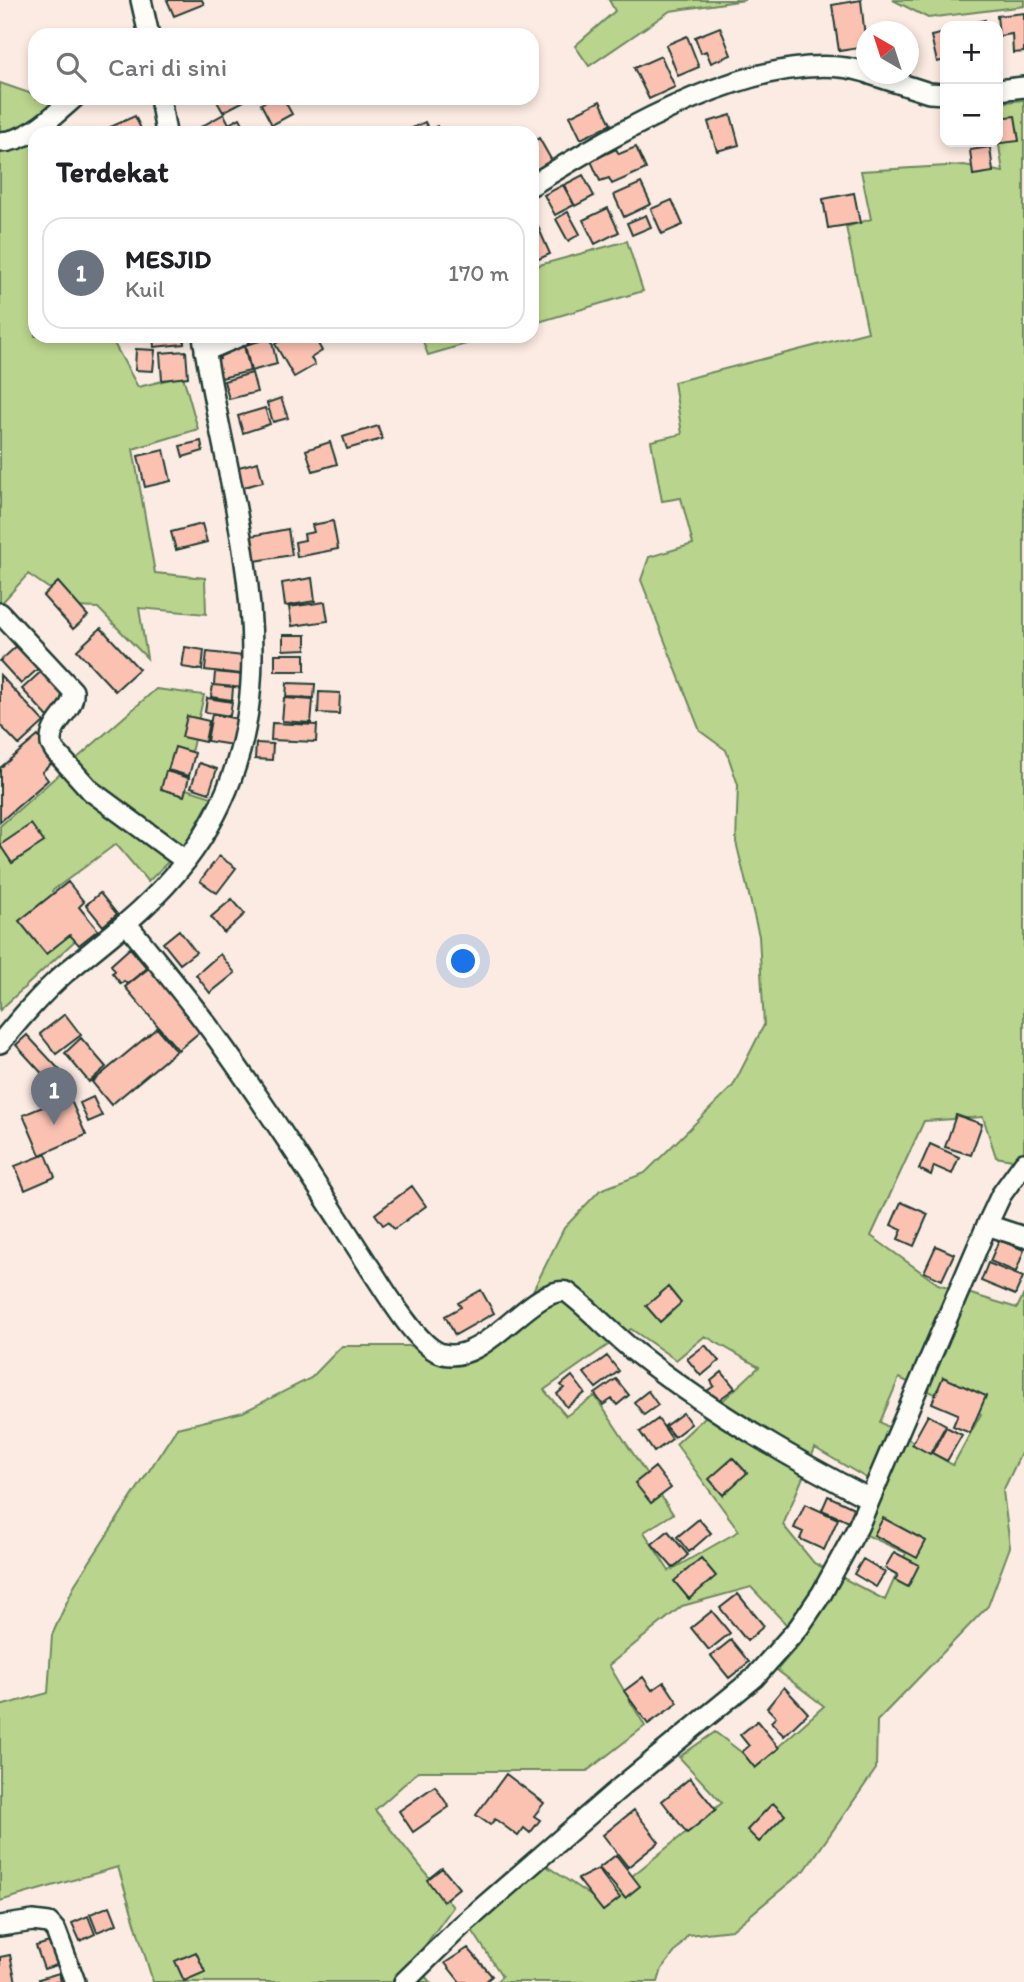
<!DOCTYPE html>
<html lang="id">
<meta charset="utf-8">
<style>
:root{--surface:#fff;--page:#f2f2f2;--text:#202124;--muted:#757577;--line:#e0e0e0;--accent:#1f3d34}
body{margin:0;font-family:Itim,sans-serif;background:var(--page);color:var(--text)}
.controls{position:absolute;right:21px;top:21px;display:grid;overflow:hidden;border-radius:14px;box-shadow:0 4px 10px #0003}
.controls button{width:63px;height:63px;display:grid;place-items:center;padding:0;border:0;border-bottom:2px solid var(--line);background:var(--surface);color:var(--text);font:35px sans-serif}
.compass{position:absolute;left:856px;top:21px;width:63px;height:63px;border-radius:50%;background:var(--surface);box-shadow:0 4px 10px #0003;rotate:321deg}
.you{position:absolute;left:464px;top:962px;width:24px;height:24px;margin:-18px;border:5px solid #fff;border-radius:50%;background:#1a73e8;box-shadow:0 0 0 10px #1a73e833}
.badge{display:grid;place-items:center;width:46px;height:46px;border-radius:50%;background:var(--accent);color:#fff;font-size:23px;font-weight:700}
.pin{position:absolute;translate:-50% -58px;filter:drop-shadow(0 2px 4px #0008)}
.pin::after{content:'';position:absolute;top:37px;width:24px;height:21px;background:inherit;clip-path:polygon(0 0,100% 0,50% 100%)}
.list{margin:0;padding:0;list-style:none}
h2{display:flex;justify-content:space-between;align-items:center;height:91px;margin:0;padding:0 28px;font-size:30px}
h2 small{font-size:23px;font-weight:400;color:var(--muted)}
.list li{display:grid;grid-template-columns:46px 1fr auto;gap:21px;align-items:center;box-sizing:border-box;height:112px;margin:0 14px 14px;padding:0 14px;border:2px solid var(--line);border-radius:21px}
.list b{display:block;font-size:26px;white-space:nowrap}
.list p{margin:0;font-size:23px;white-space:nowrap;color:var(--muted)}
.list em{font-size:23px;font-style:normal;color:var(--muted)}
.icon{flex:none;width:38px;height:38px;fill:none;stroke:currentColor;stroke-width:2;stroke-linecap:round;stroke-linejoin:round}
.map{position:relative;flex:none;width:1024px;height:1982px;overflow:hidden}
.search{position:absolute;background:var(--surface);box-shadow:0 4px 10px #0003;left:28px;top:28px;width:511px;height:77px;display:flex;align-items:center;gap:18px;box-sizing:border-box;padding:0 24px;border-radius:21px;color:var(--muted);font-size:26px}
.panel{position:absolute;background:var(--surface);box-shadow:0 4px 10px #0003;left:28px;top:126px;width:511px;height:217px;border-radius:21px}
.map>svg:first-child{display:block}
.green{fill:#b9d48c;stroke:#6c8860;stroke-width:2;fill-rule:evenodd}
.building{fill:#fbc2b2;stroke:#1f3d34;stroke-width:2}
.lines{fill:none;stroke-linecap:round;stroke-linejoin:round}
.minor-casing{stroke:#1f3d34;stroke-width:24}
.minor{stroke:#fdfcf7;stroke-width:19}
</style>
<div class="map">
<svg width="1024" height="1982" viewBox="0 0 1024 1982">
<rect width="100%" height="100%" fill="#fcebe2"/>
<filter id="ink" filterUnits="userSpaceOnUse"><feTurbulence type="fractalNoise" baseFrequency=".0143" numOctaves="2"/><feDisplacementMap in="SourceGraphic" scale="14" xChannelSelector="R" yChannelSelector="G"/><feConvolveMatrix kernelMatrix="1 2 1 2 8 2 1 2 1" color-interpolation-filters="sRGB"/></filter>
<g filter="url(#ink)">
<!-- green -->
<path class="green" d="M609,0H745L670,11L589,66L575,46L615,11Z
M893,0H1024V6L928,18Z
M0,83L35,95V98L52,101L51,133H35V336H110L138,387L183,376L198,429L133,449L155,573L205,578L206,614L139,608L147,658L98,608L76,607L28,574L0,605Z
M1024,100V1162L996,1157L983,1117L924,1121L871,1236L938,1284L1017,1308L1024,1294V1447L1003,1491L1010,1547L988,1606L877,1721L876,1769L805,1870L732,1930L688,1935L662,1969L658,1982H496L502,1976L470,1927L545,1865L600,1902L722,1803L679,1757L715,1732L758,1765L824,1706L777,1670L802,1641L751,1587L682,1606L609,1665L645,1726L587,1771H419L375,1810L453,1907L413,1962L430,1982H153L118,1867L0,1901V1706L48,1693L52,1635L75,1584L177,1428L243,1412L311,1378L342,1346H413L455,1355L517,1323L564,1228L600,1190L645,1173L733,1086L764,1025L759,936L736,842L738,785L726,750L700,731L641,580L649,557L693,544L681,498L662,501L651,441L682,434L674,382L868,332L846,227L871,219L861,171L964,165L1003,172L998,139V103ZM631,1329L676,1360L705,1336L759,1367L676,1444L739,1531L669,1571L644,1532L673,1514L595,1396L566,1416L544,1390ZM899,1378L981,1414L953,1465L880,1422ZM815,1448L883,1488L862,1533L906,1553L885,1600L814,1563L783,1525Z
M627,241L643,291L532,324V267Z
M421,336H493L428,355Z
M156,689L204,695L183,788L212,797L185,845L148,882L116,844L52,891L80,936L0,1010V826Z"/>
<!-- building -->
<path class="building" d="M167,0H202L204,4L174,16Z
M861,0L866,47L839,51L832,5Z
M1024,13V52L1013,53L1012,34L999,36L997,16Z
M985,20L987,26H963V25Z
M720,27L731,55L711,63L706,51L701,53L695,37Z
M945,33V60L937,62L931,36Z
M687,36L699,67L678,76L666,45Z
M661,56L675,87L649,99L634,68Z
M215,98H243L244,101L223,112Z
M271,98H283L292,114L272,125L261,104Z
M600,101L611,124L581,139L570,116Z
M224,114L229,124L240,118L248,133H190Z
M731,115L739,145L717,151L708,122Z
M135,116L143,133H100L99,132Z
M1015,116L1019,141L993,144L992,142H998V118Z
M425,122L429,130L437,126L441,133H409L408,130Z
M539,138L552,161L532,173V142Z
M636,147L646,169L612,184L609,178L600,181L591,161L616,149L619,154Z
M990,147L993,172L973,175L970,150Z
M583,175L594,196L575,206L564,185Z
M641,183L651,204L624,217L614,195Z
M563,185L574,205L555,215L544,195Z
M854,193L860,223L828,228L823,199Z
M672,200L683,225L662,234L651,209Z
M608,208L619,232L595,244L583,220Z
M568,212L580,234L568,241L556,219Z
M532,213L550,254L532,262Z
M646,215L651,227L632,235L627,223Z
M153,336H184V344L154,347Z
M289,336H314L322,351L311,358L315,365L294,377L275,344Z
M271,338L277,364L251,371L245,345Z
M244,346L250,371L217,379L213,361L220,359L218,352Z
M136,349L155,350L153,371L135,370Z
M186,351L188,377L162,380L160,353Z
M252,373L257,392L229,399L224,381Z
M281,398L288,418L273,422L267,403Z
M265,408L270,424L243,433L238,416Z
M378,426L382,439L347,449L343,437Z
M201,441L203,451L183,457L180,446Z
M330,442L337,464L313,471L306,450Z
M164,450L171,481L145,487L138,456Z
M258,462L263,482L240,488L235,468Z
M333,521L338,549L297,557L295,542L305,540L304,534L314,532L312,525Z
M202,524L207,542L176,550L171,532Z
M288,529L292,555L255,561L251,536Z
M312,578L315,601L285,606L282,583Z
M58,582L88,616L73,629L43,596Z
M325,602L328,621L292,626L289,607Z
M101,628L139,669L115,691L77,650Z
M283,635H306V649L283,650Z
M19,644L40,667L21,684L0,661Z
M185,647L204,650L202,670L182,667Z
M207,652L243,656L241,674L205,670Z
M275,654H305V671H275Z
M46,667L72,695L48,717L22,689Z
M215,672L245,675L244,688L214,685Z
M0,675L44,722L19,745L0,725Z
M287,683L315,684L314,698L286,697Z
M213,685L233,687L232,700L211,697Z
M319,692L340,693L339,714L318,713Z
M207,698L232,702L230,716L205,712Z
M284,698L313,700L311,723L282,721Z
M212,714L238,719L233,745L207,741Z
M187,716L209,721L205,742L182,737Z
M272,723L317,725L316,742L271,740Z
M38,736L58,758L42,772L48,780L0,822V768Z
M256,743L273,744L272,760L255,759Z
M175,747L195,753L189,776L168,770Z
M199,763L217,769L209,793L191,787Z
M166,771L189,778L184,796L161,789Z
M31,824L44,842L12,863L0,845Z
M219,856L236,868L217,893L200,881Z
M68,882L84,902L79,907L98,930L79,945L70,935L46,954L19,921Z
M100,893L117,914L103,926L86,905Z
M232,899L245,914L224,933L211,917Z
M179,930L196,952L180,964L163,943Z
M130,948L147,968L127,984L124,981L121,984L112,973L115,971L111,965Z
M220,954L235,973L210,993L196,975Z
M149,968L201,1031L178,1050L125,987Z
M65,1014L81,1035L56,1054L40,1034Z
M157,1028L176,1051L111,1105L92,1082Z
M27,1035L69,1080L58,1091L16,1045Z
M81,1038L106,1067L89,1082L65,1053Z
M69,1096L86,1135L40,1155L23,1115Z
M93,1097L102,1116L88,1122L80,1103Z
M956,1115L982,1124L971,1155L945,1147Z
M930,1144L959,1157L952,1174L934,1166L931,1175L919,1169Z
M46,1154L55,1177L25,1190L15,1166Z
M412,1186L426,1206L394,1229L388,1222L383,1225L375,1214Z
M901,1202L928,1214L914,1246L898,1239L902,1230L891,1225Z
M999,1240L1024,1250L1016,1272L990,1261Z
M936,1246L954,1254L942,1280L924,1272Z
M988,1263L1023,1277L1015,1295L981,1281Z
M668,1287L681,1303L660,1322L646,1306Z
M481,1290L494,1313L455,1335L445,1316L461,1307L458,1303Z
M705,1345L719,1361L701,1376L687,1359Z
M607,1356L619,1371L596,1388L584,1373Z
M722,1372L735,1388L716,1402L707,1391L714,1386L711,1381Z
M572,1376L585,1393L567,1407L557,1394L564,1388L561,1385Z
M943,1377L986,1396L970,1433L953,1426L958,1414L932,1403Z
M616,1379L629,1395L617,1405L612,1399L603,1405L595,1394Z
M648,1391L658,1405L644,1415L634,1402Z
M683,1413L691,1424L674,1437L665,1426Z
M928,1415L946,1425L930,1454L912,1444Z
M658,1419L672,1439L654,1452L640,1432Z
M946,1427L962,1435L947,1461L932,1453Z
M733,1458L747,1473L723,1495L709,1479Z
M655,1467L671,1488L651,1503L635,1483Z
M828,1496L856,1509L849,1522L822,1510Z
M805,1504L838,1519L824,1550L800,1539L803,1532L794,1528Z
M883,1518L926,1541L917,1558L874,1535Z
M699,1519L711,1533L689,1552L677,1537Z
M668,1531L688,1555L673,1568L652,1544Z
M894,1552L919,1565L908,1587L895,1580L898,1575L885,1568Z
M701,1558L716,1576L689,1599L674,1581Z
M863,1559L885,1572L876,1587L854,1574Z
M738,1594L764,1626L747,1641L720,1608Z
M712,1611L730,1633L709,1650L691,1628Z
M731,1640L749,1662L729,1678L711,1656Z
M643,1677L652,1690L664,1682L678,1703L648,1724L624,1691Z
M784,1687L808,1713L784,1736L771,1722L776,1717L767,1708Z
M757,1721L779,1748L755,1768L742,1752L749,1746L740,1735Z
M506,1774L544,1803L534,1816L540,1820L530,1833L524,1828L518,1836L495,1819L490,1825L476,1815Z
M690,1778L716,1810L687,1833L662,1801Z
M435,1786L449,1807L413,1832L399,1811Z
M773,1803L785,1815L759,1842L747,1830Z
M634,1810L659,1842L628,1867L603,1835Z
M616,1855L640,1886L625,1898L599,1868Z
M442,1868L459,1888L443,1901L427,1880Z
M598,1869L620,1898L603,1911L578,1879Z
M110,1906L117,1924L97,1932L90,1914Z
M88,1916L95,1934L80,1941L72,1923Z
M53,1941L60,1964L44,1969L36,1946Z
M468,1948L492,1976L485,1982H460L445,1963Z
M196,1952L205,1972L184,1981L175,1961Z
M10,1955L16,1982H0V1957Z
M59,1973L61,1982H40L39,1979Z"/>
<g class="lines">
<defs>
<path id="minor" d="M141,0L149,35
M870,74L929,93L945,94
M998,90L1024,87
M160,98L166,133
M0,142C28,142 54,115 74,98
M532,185C616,133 765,43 866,72
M205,351L240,336
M0,613L73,691C75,712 49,721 51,744L55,751L91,791L186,861
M127,924C157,962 188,998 216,1037C271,1113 321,1192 372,1271C386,1292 419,1349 443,1354C486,1365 532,1285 567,1292C591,1310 611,1333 635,1352C707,1409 788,1457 870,1499
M0,1043C20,1019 41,994 65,973C107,938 151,907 185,862C308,702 229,512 203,336
M987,1225L1024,1237
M0,1926L33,1921L49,1923L56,1931L75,1982
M404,1982L460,1927L622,1786L754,1678L799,1627L822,1593L858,1527L987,1225L1001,1195L1024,1163"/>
</defs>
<!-- minor casing -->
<use href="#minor" class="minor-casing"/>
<!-- minor -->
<use href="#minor" class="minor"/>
</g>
</g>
</svg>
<div class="controls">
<button>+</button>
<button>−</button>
</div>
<svg class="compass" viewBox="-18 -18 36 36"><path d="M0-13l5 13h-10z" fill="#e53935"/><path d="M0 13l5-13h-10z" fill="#757577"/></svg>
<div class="you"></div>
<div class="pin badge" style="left:54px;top:1125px;background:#6b7280">1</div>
<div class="search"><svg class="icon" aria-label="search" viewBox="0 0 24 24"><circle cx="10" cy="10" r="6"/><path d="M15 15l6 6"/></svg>Cari di sini</div>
<section class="panel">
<h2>Terdekat<small></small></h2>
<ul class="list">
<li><span class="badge" style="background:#6b7280">1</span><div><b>MESJID</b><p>Kuil</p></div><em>170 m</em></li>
</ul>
</section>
</div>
